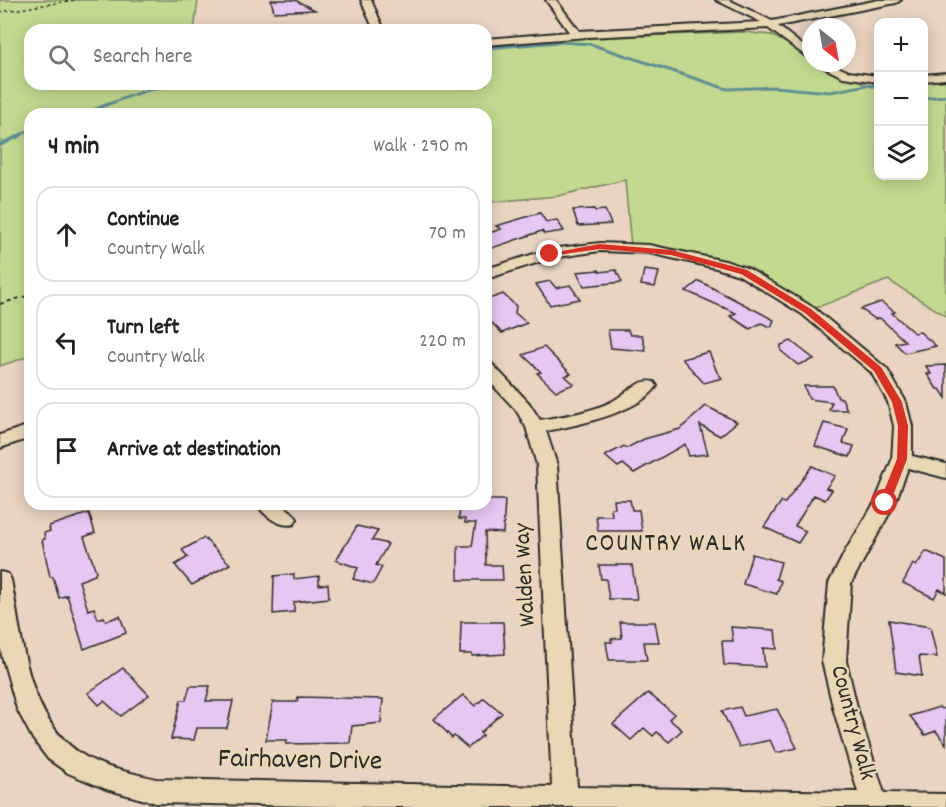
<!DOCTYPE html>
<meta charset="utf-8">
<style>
:root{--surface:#fff;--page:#f6f6f6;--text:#202124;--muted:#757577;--line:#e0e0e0}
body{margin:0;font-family:Dekko,sans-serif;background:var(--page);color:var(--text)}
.controls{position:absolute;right:18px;top:18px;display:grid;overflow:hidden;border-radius:12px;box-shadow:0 3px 15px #0003}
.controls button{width:54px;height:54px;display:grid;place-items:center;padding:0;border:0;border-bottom:2px solid var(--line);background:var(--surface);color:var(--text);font:30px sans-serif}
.compass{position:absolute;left:802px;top:18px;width:54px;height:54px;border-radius:50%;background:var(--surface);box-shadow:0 3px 15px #0003;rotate:149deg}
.stop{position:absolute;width:18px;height:18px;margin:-14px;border:4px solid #d93025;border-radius:50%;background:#fff}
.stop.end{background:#d93025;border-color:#fff;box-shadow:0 2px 6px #0008}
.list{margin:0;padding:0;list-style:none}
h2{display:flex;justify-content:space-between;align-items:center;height:78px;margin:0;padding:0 24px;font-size:26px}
h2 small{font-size:20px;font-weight:400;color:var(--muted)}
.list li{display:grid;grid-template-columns:39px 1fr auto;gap:18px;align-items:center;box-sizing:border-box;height:96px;margin:0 12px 12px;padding:0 12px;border:2px solid var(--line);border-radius:18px}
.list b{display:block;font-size:22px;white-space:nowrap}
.list p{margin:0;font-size:20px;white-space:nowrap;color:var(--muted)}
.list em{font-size:20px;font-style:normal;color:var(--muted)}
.icon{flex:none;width:33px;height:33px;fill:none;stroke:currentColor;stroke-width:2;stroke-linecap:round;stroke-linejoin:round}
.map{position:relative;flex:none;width:946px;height:807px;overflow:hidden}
.search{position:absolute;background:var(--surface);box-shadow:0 3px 15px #0003;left:24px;top:24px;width:468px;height:66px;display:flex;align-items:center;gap:15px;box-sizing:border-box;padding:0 21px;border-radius:18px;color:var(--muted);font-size:22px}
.panel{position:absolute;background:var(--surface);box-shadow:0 3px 15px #0003;left:24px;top:108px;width:468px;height:402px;border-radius:18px}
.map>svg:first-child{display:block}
.green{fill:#c2d98f;stroke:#76825d;stroke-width:1.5}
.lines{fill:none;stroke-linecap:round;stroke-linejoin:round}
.stream-far1{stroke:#5f9094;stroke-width:3}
.stream{stroke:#5f9094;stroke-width:4}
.building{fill:#e8c6f2;stroke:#2b2b2b;stroke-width:1.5}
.street-casing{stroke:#2b2b2b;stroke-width:4}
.path-far1{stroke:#2b2b2b;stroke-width:1.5;stroke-dasharray:3 3;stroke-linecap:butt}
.path{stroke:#2b2b2b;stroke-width:2;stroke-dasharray:4 4;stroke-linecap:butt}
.street{fill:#ead7b5;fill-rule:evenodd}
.route{fill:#d93025}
.labels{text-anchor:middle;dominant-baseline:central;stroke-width:4.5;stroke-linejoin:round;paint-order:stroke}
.street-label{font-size:24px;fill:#2b2b2b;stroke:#ead7b5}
.neighbourhood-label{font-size:26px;letter-spacing:1.5px;fill:#2b2b2b;stroke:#ead7b5}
.near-street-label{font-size:28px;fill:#2b2b2b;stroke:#ead7b5}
</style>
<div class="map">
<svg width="946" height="807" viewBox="0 0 946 807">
<rect width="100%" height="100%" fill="#ead4c1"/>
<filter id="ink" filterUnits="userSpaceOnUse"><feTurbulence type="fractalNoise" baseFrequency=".0167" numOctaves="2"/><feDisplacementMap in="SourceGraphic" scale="12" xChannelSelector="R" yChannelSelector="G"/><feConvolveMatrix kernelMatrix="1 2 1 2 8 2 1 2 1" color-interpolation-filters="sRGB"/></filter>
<g filter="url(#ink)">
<!-- green -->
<path class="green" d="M0,0H198L194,30H30V84H486V45L564,39L743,32L771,35L811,56V63H825L867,85L878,84V176H924V81L946,79V316L888,280L808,311L744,272L631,247L625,180L558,196L491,202L486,194V114H30V356L0,366Z"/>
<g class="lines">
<!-- stream-far1 -->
<path class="stream-far1" d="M486,48L560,42L590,44L727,89L774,87L830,92L867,85L878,87
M924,98L946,96
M82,114C113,103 147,87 179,84
M18,136L30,130"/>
<!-- stream -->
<path class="stream" d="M0,145L21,135"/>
</g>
<!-- building -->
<path class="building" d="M271,0H295L315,10L274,12Z
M594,209L595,211L605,210L611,224L578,226L573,210Z
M540,213L546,222L557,220L564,231L544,234L542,231L486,250V234L501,229L496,226Z
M599,270L600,272L616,270L622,282L584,286L577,272Z
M644,270L659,272L655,287L641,285Z
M550,281L556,288L570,285L580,299L550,305L536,284Z
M699,281L774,320L771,327L761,323L750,329L730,316L736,313L686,291Z
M503,294L516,306L515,313L527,323L502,333L491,322L486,324V300Z
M881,302L895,312L892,313L914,333L920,332L936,346L905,353L895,343L905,341L880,318L875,319L861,309Z
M608,330H628L630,335H642L646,351L611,348Z
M791,341L814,359L798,365L781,351V345Z
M544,347L571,374L565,376L574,384L556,391L537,373L541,372L523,355Z
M709,352L717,372L722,378L704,383L682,359Z
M946,365V398L940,389H937L927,374H931L926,366Z
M804,386H833L838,398H842L847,410H829L832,402L809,399Z
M706,406L737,422L720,436L700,425L708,454L689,456L685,444L634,473L623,464L618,467L605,456L624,446L627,448L644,439L680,429Z
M824,423L848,429L843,443L854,446L850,457L815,446Z
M812,466L835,476L826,488L832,490L825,500L814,495L795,526L806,531L798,543L764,527L781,502L785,503Z
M486,500H505L503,533L485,532L486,565H502L503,580H458V546H472L476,523H465V519H459L460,504H486Z
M614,500H630L632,510H639L642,531H598L596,516H612L611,508H615Z
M89,513L95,533L84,537L96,571L95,575L79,581L88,610L94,608L98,619L104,617L106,621L120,616L126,633L84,649L67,595L59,598L53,577H50L42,540L45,539L44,533L50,531L49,526Z
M357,526L378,531L372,540L388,544L376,565L382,567L373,584L353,579L358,568L336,560Z
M204,538L230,564L192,585L175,565L188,557L182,550Z
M926,551L946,560V593L939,589L934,598L903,583L913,564L916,566Z
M752,554L781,562L776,579L781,581L777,594L743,584Z
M599,565H632L637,599H609L606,579H601Z
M294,574V579L319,576V585L328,584L329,598L294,602V612L273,614L274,576Z
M889,620L930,627L937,657L919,656L922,676L896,672Z
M461,622H503L505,654L472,656V654H460Z
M620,622H655L659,642H644L647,660H609L606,642H612L611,639L622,638Z
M731,627L775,630L777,649L763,648L765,667L724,665L722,641H733Z
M123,668L149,695L121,716L104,701L99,705L88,693Z
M190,686H210L206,701H233L227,728H197L194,740L171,739L181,700H186Z
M648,693L674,714L669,719L682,730L669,742L657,732L653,736L644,728L631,740L613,724Z
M463,695L475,706L484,698L502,713L480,733L483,735L468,748L454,736L452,738L434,719Z
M298,697L383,699L381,723L352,726L350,743L286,744L287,740H266L273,702H297Z
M740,707L744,716L777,709L797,748L776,753L770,740L739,747L722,711Z
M939,707L941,709L946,708V744L936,731L925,735L910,716Z"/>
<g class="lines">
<defs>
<path id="street" d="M361,0H371L384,30H374Z
M546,0H556L579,31L761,22L716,0H729L772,21L879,0H901L896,3L778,26L811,52V60L768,28L587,37L486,45V39L569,32Z
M814,63H829L849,72L878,76V82L843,77Z
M946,73V79L924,81V75Z
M600,243L649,245L725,261L749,269L814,308L887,369L906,402L912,426V456L946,464V478L908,468L895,503L851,583L846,661L858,711L884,793L946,794V807H371L156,803L106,789L68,773L48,759L33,739L17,709L2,656L0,644V572L8,574L11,580C23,641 26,722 86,757C107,769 133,773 156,779L552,787L537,465L526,427L516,410L486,378V363L492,364L529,403L540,420C564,416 592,412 613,401C626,394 639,378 654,382L657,386C640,412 575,426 546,431L557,465L577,787L858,792L834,711L822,661L829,583L846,550L875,502L892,460L894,426L888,402L871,372L802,314L739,275L716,268L649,253L600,251L552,258L486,279V269L550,249Z
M30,425V438L0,448V435Z
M257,504C273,504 288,503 297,519L294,524C281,528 264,516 257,504Z"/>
</defs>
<!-- street casing -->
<use href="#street" class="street-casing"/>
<!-- path-far1 -->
<path class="path-far1" d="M0,12L75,0"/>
<!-- path -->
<path class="path" d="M0,304L30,295"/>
<!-- street -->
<use href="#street" class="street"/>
</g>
</g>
<!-- route -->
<path class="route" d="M600,244L671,250L747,270L811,309L881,367L902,402L908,426L907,459L889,506H881L879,503L897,459L898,426L892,402L874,371L805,313L741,274L671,255L600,249L550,256L546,254Z"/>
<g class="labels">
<!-- street labels -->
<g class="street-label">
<text transform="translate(526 575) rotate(-93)">Walden Way</text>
<text transform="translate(852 723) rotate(75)">Country Walk</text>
</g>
<!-- neighbourhood labels -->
<g class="neighbourhood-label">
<text x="666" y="544">COUNTRY WALK</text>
</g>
<!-- near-street labels -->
<g class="near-street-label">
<text transform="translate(300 762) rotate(1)">Fairhaven Drive</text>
</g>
</g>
</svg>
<div class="controls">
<button>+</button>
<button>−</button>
<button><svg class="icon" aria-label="layers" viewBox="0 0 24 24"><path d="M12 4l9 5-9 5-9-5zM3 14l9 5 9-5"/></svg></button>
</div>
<svg class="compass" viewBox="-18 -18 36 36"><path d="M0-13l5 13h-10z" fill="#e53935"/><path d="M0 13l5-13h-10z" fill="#757577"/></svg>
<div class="stop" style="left:885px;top:503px"></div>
<div class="stop end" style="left:550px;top:254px"></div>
<div class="search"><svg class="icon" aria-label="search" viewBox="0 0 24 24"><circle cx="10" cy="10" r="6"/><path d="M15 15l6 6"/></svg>Search here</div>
<section class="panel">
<h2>4 min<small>Walk · 290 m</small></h2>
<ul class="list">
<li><svg class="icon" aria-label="ahead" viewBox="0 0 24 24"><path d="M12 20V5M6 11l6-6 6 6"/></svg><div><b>Continue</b><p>Country Walk</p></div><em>70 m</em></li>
<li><svg class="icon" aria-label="left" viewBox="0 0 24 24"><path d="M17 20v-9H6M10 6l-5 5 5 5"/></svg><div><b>Turn left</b><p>Country Walk</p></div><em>220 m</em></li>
<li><svg class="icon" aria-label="arrive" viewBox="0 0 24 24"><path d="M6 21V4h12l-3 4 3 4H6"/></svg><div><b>Arrive at destination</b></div></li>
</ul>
</section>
</div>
